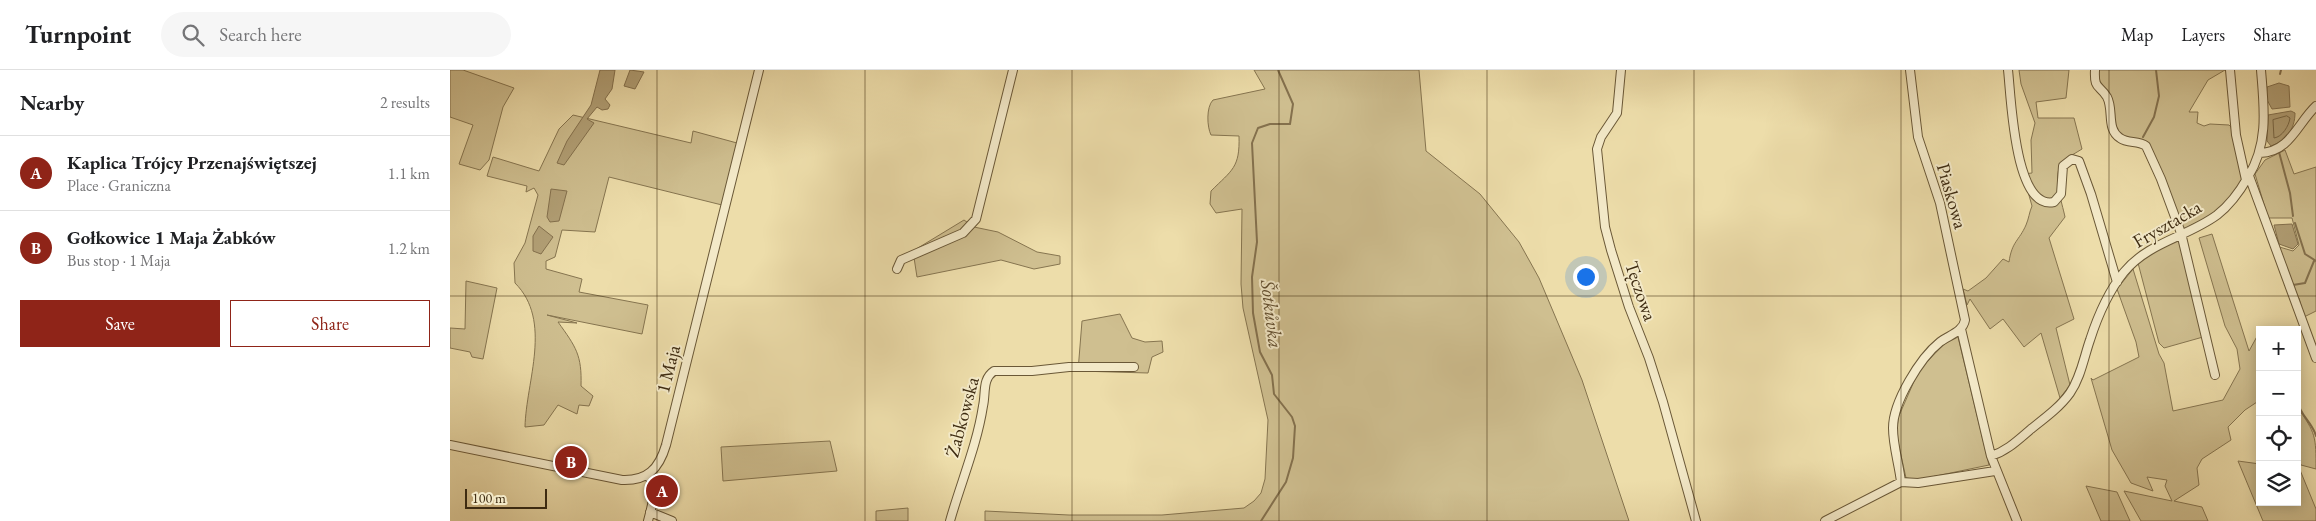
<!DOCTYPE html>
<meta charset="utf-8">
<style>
:root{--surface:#fff;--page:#f6f6f6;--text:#202124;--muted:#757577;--line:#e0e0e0;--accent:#8f2418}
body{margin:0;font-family:"EB Garamond",serif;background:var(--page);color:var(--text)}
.controls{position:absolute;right:15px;bottom:15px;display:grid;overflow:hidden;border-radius:0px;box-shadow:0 2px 12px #0003}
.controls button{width:45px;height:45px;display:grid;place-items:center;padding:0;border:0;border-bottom:1px solid var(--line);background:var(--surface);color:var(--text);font:25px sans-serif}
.scale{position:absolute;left:15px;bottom:12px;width:82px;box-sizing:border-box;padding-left:5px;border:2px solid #3e2b11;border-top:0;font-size:14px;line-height:18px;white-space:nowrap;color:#3e2b11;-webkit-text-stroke:4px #f3e9c8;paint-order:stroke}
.you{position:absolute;left:1135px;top:206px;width:18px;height:18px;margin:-12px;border:4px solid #fff;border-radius:50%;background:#1a73e8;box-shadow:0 0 0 8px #1a73e833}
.badge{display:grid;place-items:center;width:32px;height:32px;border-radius:50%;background:var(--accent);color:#fff;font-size:16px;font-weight:700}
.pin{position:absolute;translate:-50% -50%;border:2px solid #fff;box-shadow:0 1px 5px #0006}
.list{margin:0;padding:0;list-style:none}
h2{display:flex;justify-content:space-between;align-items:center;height:65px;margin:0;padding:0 20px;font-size:21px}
h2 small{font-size:16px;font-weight:400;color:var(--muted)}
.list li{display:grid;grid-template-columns:32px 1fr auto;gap:15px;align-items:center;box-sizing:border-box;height:75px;padding:0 20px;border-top:1px solid var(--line)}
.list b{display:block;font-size:19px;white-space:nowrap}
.list p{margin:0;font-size:16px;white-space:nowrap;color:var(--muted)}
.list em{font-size:16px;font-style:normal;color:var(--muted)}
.actions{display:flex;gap:10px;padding:15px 20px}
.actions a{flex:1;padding:11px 0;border:1px solid var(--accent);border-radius:0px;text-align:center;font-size:18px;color:var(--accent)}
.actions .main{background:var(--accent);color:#fff}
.icon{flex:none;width:28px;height:28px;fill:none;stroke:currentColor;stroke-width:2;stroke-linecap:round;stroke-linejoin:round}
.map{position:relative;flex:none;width:1866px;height:451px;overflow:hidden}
header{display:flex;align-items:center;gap:30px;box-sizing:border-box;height:70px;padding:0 25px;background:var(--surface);border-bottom:1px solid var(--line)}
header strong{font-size:24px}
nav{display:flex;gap:28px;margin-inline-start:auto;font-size:18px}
.search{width:350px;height:45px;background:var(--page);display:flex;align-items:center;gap:12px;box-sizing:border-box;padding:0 18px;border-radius:28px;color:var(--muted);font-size:19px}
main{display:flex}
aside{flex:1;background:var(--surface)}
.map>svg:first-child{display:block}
.green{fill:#cfbf90;stroke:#867550}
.water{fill:#b2a076;stroke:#84714e}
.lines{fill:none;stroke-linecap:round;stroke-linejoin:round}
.shore{stroke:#786644;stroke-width:1}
.stream{stroke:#84714e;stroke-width:2}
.minor-casing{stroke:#6a5837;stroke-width:10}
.minor{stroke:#f3e9c8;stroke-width:8}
.grid{fill:none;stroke:#3e2b11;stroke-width:1;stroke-opacity:0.55}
.labels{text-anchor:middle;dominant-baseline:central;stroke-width:4;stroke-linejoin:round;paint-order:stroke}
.street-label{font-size:19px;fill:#3e2b11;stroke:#f3e9c8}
.water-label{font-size:20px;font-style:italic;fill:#614e2f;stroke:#f3e9c8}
</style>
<header>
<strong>Turnpoint</strong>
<div class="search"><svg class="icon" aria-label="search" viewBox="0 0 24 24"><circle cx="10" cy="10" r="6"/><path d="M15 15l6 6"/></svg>Search here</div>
<nav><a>Map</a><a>Layers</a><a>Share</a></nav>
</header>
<main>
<aside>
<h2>Nearby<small>2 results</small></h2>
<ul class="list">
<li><span class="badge">A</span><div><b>Kaplica Trójcy Przenajświętszej</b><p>Place · Graniczna</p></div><em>1.1 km</em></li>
<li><span class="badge">B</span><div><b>Gołkowice 1 Maja Żabków</b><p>Bus stop · 1 Maja</p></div><em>1.2 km</em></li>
</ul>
<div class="actions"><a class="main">Save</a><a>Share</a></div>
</aside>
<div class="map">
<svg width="1866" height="451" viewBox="0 0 1866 451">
<rect width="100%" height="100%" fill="#edddaa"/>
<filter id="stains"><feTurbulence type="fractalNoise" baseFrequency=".004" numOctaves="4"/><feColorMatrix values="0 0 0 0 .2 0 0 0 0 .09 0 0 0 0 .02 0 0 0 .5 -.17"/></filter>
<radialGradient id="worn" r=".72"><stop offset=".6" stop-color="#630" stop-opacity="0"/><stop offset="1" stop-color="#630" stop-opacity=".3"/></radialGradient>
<!-- green -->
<path class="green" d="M0,0H13L64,18L53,37L39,90L30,100L9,94L23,55L0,47Z
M804,0H969L976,81L1030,124L1069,172L1089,208L1132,310L1179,451H535V441L619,445H712L794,438L804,431L811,423L815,409L818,350L793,238L791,214L792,139L766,143L760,134L761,121C782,100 790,98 789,66L761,65C757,57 756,37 763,30L815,19Z
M1569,0H1619L1616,28L1586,32L1588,48H1624L1632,79C1626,83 1617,87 1612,93C1602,106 1612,132 1615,147L1599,168L1624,249L1606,258L1620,315L1610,328L1591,263L1574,277L1553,249L1540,259L1520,229L1517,235L1513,219L1518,221L1536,208L1553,189L1559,192C1562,171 1569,171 1576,155C1579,148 1579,143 1582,136L1573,104L1582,103L1581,70L1585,53L1571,14Z
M1643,0H1775L1758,10L1739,42H1748L1747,53L1754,56L1760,54L1779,55L1781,57L1793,110C1783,123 1774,138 1760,146C1751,151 1741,155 1731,161L1691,75L1674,74L1664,66L1654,28L1646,20Z
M123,45L241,73L243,61L287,73L272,135L159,107L145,162L112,160L105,187L96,191V199L132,209L129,222L198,235L192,264L97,245L127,253L108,252C126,277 132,285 131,316L143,326L139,336L129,335L127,344L108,335L94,355L75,357C76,311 103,251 65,213L64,193L75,173L88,125L84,118L76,122L77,116L37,106L43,87L89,101L109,59Z
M1835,80L1844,104L1866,97V241L1854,247L1849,228L1845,229L1826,176L1843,181L1849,175L1842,148H1818L1805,104L1815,90Z
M514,150L524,157L548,162L587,182L610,186V194L584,199L551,190L467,207L463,181Z
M1762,164L1799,281L1810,261V330L1795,340L1778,357L1781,370L1752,389L1747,398L1749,415L1724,431L1752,437L1758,451H1691L1674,421L1722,431L1715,416L1717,410L1697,407L1703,421L1681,413L1662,380L1641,308L1643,310L1689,287L1686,272L1667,219L1683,199L1709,284L1714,293L1723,341L1773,330L1790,299L1787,279L1775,256L1749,168Z
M1729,169L1753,267L1714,278L1709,273L1688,193L1707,180Z
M16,211L47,218L33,289L22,287L20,282L0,278V258L15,259Z
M670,244L682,268L695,272L712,271L713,282L702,287L698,303L628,301L632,251Z
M1508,267L1539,395L1467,410L1456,408L1447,367L1448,348L1469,300L1494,274Z
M1847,337C1866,363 1866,367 1866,399L1851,395L1847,386Z
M380,371L387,401L273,411L271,377Z
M1788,391L1810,394V432H1847V399L1850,400L1866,439V451H1813Z
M1636,416L1667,422L1680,451H1651Z
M458,438V451H426V441Z"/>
<!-- water -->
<path class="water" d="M150,0H165L162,19L155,29L160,35L158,39L152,40L147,37L137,49L144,53L114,95L107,93L117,71L141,35Z
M180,0L194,2L185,19L174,16Z
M1829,13L1839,16L1840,37L1822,39L1816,28L1817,17Z
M1841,41L1845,43C1845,59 1836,71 1821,76L1817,71L1818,45Z
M101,119L117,121L109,151L100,152L97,147Z
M1842,154L1848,174L1843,179L1829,174L1824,155Z
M89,156L103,167L91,184L83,181V166Z"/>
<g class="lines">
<!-- shore -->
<path class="shore" d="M1837,46L1840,48C1839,56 1832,67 1824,68L1823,50Z"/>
<!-- stream -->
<path class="stream" d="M1830,4L1831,0
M1693,67L1704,47L1709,26L1706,0
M1829,82L1840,123L1843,146
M1845,153L1855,184L1866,191
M1843,215L1855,213L1864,191
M1848,332C1849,344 1863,353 1866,366
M811,451L836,412L843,388L845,356L842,347L824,324L822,305L810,282L803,243L802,207L807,172L802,73L808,58L820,54H840L843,34L828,0"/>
<defs>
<path id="minor" d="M1171,0L1167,43L1151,67L1147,79L1155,157L1161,180L1179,237L1199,288L1213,332L1246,451
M1558,0C1561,24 1564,141 1604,132L1611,124L1613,96L1622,89L1629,91L1641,124L1667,212
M1645,0C1644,20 1649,14 1657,27C1664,40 1656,59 1670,68C1678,74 1688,70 1696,76L1711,109L1731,163L1765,305
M1780,0L1786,65L1796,110
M1810,83C1840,82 1847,54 1866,36
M1799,106L1866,288
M447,199L451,190L513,163L526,149L563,0
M1511,259L1541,386L1567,451
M0,375L172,410C197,411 209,399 216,375L309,0
M1541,386C1557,381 1568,370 1581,359C1595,348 1610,337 1620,323C1631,307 1634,287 1640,270C1648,245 1658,222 1674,202C1699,172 1737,167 1767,145C1780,135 1790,121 1798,107C1819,73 1814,37 1811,0
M1451,412C1449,394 1443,376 1443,358C1443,332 1470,288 1490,272C1499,265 1513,262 1515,250L1490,133L1468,67L1460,0
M200,442L222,451
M198,451C202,434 208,421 198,405
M500,451C511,412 527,375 533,336C536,323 532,309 544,301H582L619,297H684
M1375,451L1451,412L1468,413L1545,401"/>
</defs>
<!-- minor casing -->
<use href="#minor" class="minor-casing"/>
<!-- minor -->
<use href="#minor" class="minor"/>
</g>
<!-- grid -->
<path class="grid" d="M207,0V451M415,0V451M622,0V451M829,0V451M1037,0V451M1244,0V451M1451,0V451M1659,0V451M0,226H1866"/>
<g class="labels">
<!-- street labels -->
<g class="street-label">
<text transform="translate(1502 126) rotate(74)">Piaskowa</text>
<text transform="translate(1717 154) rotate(-30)">Frysztacka</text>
<text transform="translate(1191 221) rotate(71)">Tęczowa</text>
<text transform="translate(218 299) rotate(-76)">1 Maja</text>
<text transform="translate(512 347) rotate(-75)">Żabkowska</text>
</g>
<!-- water labels -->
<g class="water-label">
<text transform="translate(822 244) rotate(83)">Šotkůvka</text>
</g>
</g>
<rect width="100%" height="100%" filter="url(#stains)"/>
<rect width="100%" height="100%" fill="url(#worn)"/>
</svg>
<div class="controls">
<button>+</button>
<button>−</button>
<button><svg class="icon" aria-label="locate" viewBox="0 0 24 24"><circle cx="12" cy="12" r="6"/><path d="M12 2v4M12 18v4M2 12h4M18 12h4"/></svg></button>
<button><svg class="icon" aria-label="layers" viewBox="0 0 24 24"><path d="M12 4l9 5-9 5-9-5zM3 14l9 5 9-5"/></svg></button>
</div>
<div class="scale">100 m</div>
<div class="you"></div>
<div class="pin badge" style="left:212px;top:421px">A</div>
<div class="pin badge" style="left:121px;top:392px">B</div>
</div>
</main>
